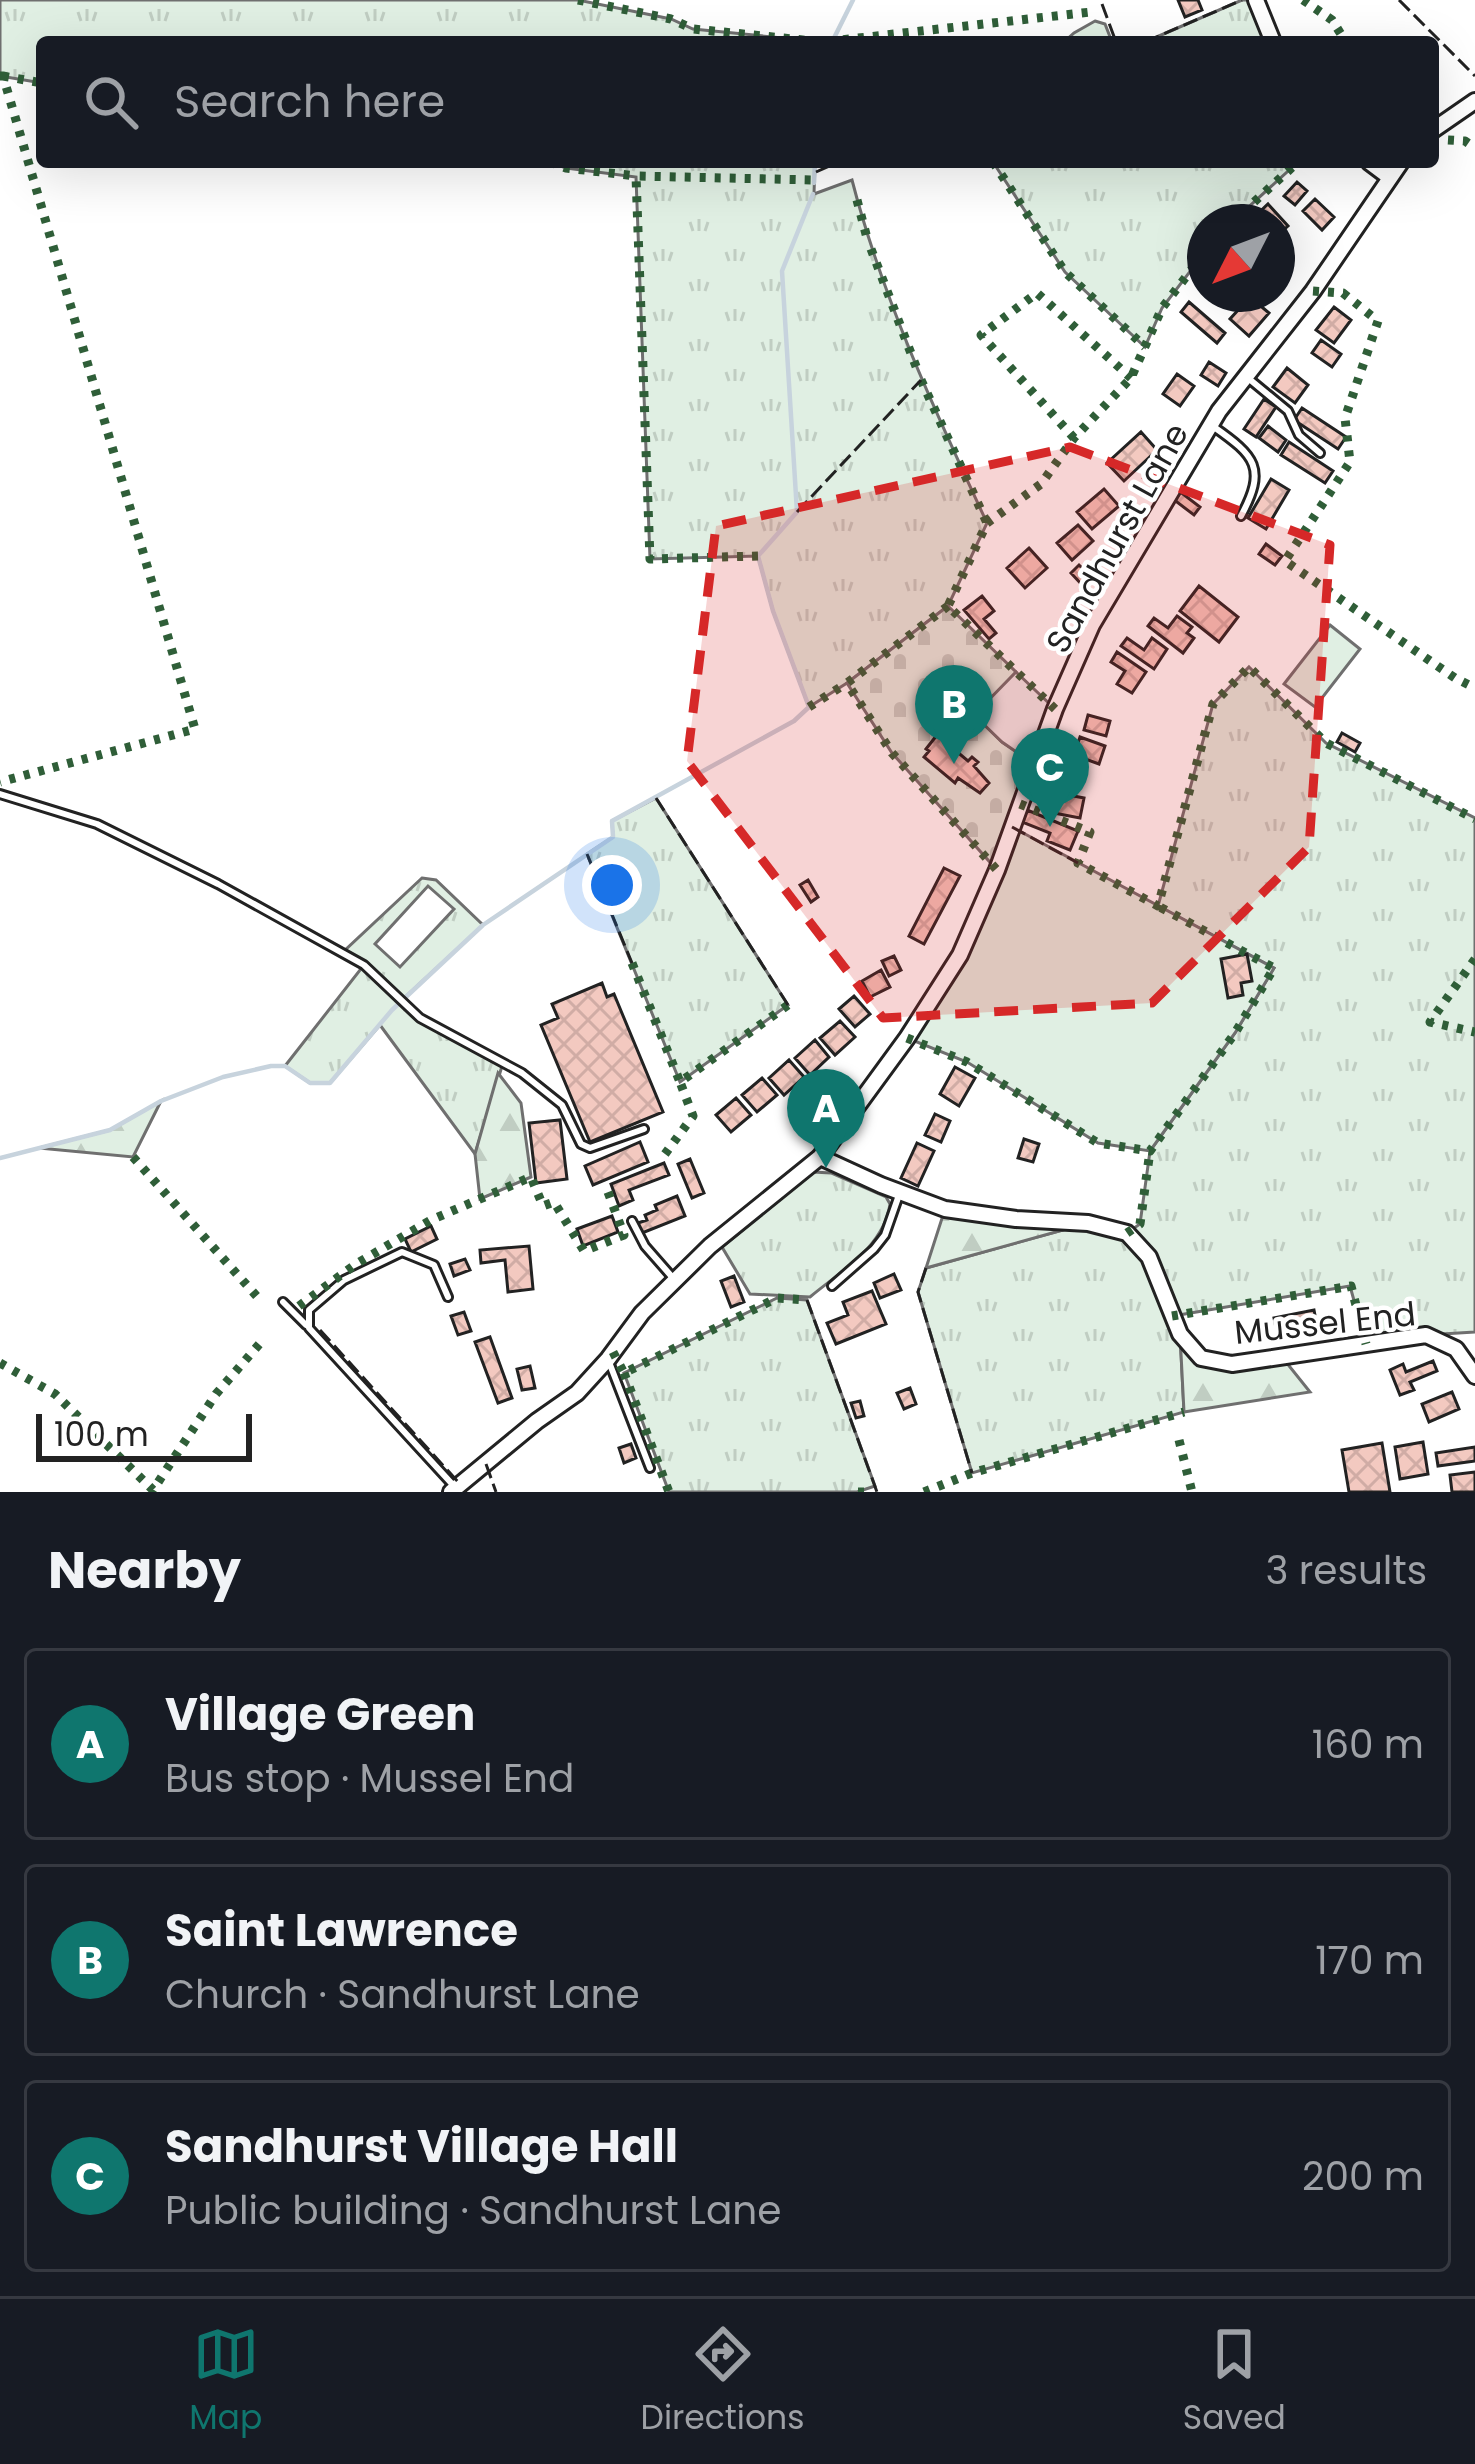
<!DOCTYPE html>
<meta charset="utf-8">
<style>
:root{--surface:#171b24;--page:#242831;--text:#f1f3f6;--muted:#9ea1a6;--line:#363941;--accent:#0f766e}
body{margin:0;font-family:Poppins,sans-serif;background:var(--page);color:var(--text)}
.compass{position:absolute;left:1187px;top:204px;width:108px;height:108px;border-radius:50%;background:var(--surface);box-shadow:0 12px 48px #0002;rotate:228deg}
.scale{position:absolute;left:36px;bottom:30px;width:216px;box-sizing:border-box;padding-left:12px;border:6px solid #222;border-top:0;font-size:33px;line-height:42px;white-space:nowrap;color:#222;-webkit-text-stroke:9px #fff;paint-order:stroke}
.you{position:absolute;left:612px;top:885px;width:42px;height:42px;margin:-30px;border:9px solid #fff;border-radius:50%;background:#1a73e8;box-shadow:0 0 0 18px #1a73e833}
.badge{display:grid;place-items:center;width:78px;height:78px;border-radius:50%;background:var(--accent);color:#fff;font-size:39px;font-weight:700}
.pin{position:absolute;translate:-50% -99px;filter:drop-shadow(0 3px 6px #0008)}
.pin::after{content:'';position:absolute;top:63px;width:42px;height:36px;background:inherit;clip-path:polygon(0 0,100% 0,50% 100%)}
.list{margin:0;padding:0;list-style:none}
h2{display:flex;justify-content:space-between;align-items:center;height:156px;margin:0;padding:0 48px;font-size:51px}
h2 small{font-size:39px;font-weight:400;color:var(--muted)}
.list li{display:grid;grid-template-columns:78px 1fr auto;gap:36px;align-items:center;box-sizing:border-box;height:192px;margin:0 24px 24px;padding:0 24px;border:3px solid var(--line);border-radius:12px}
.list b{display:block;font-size:45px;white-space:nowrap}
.list p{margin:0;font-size:39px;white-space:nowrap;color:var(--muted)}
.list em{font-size:39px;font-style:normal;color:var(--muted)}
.icon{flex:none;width:66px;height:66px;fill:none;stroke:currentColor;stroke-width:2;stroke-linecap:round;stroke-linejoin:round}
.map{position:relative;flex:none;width:1475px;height:1492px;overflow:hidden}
.search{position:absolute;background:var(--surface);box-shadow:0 12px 48px #0002;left:36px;right:36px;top:36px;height:132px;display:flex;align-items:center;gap:30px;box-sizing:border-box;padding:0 42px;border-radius:12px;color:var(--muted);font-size:45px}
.sheet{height:804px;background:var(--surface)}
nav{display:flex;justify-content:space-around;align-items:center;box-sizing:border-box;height:168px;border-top:3px solid var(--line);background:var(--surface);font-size:33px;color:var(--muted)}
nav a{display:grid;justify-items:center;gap:6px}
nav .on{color:var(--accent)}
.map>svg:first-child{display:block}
.grass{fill:url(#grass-tufts);stroke:#6f6f6f;stroke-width:3;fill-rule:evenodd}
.forest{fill:url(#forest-firs);stroke:#6f6f6f;stroke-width:3}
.cemetery{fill:url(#cemetery-stones);stroke:#6f6f6f;stroke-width:3}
.park{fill:#e0efe3;stroke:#6f6f6f;stroke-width:3}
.parking{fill:#ededed;stroke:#6f6f6f;stroke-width:3}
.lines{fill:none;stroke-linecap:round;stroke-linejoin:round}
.stream{stroke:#c7d3dd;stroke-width:4.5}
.building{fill:url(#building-cross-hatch);stroke:#222;stroke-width:3}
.lane-casing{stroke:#222;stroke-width:12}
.street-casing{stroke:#222;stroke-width:20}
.lane{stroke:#fff;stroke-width:6}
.street{stroke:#fff;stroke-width:14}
.hedge{stroke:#2f5e38;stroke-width:9;stroke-dasharray:6 9;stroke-linecap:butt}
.fence{stroke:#222;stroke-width:3;stroke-dasharray:15 6;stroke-linecap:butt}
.marked{fill:#d62828;fill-opacity:0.2;stroke:#d62828;stroke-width:9;stroke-dasharray:24 15;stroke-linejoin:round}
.labels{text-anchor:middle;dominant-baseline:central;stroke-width:9;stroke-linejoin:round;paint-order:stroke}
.street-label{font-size:33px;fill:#222;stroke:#fff}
</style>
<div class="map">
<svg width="1475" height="1492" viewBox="0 0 1475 1492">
<defs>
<pattern id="grass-tufts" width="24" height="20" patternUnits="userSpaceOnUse" patternTransform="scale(3)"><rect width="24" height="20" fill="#e0efe3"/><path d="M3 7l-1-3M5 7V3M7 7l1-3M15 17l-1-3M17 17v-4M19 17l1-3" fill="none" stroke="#c0cdc2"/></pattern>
<pattern id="forest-firs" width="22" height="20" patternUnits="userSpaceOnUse" patternTransform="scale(3)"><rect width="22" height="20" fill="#e0efe3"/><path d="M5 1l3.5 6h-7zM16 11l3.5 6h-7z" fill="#c0cdc2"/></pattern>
<pattern id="cemetery-stones" width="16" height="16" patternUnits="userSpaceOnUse" patternTransform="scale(3)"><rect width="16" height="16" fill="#e0efe3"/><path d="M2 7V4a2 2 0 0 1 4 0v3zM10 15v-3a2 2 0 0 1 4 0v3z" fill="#c0cdc2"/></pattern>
<pattern id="building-cross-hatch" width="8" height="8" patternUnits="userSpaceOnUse" patternTransform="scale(3)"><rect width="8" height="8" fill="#f3c9c0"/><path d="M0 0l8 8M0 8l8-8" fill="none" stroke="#d0aca5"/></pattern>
</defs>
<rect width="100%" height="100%" fill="#fff"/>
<!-- grass -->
<path class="grass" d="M0,0H578L671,19L693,29L823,42H42V83L0,76Z
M1242,0H1256L1273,42H1145Z
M550,162H815L814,194L852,180C883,300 935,411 987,523L948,606L847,683L809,707L773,611L758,556L650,559L636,177L566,168Z
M993,162H1298L1232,222H1205V252L1162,308L1145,347L1065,272Z
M1249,667L1326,743L1475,818V1332L1426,1335L1366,1344L1350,1286L1173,1316L1180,1334L1184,1412L972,1473L918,1292L926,1268L1088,1223L1127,1233L1140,1224L1150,1151L1235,1033L1274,968L1158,906L1213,704Z
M656,798L788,1005L680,1082L587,854L613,837L612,821Z
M422,878L436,880L483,925L403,999L420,1018L503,1063L475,1154L380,1025L330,1083H310L285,1066L364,965L342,953ZM428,886L454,909L400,967L375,944Z
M813,1172L831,1173L886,1197L890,1204C884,1247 841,1271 810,1297L750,1294L722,1247Z
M777,1298L807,1300L875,1486L857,1492H669L624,1373Z"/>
<!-- forest -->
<path class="forest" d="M498,1073L521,1103L531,1177L480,1199L475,1154Z
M161,1101L133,1157L39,1148L110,1130Z
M945,1209L1088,1223L926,1268Z
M1180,1334L1201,1358L1282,1357L1310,1392L1184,1412Z"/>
<!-- cemetery -->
<path class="cemetery" d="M948,606L1016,672L975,715L1002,742L1034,764L997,870L892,753L847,683Z"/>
<!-- park -->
<path class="park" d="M1095,21L1105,24L1112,42H1064L1074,33Z
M1330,625L1360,649L1315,707L1284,684Z
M1012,827L1274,968L1235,1033L1150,1151L1098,1143L967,1062L907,1038L960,954Z"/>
<!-- parking -->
<path class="parking" d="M1016,672L1055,709L1034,764L1002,742L974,715Z"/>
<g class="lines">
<!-- stream -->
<path class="stream" d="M832,42L853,0
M814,183L815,162
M0,1158L110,1130L161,1101L223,1077L271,1066H285L310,1083H330L392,1010L483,925L613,837L612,821L794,721L809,707L773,611L758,556L797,512L782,271L813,194"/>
</g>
<!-- building -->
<path class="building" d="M1178,0H1198L1202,10L1185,17Z
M1297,182L1307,191L1295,205L1284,196Z
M1315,199L1334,217L1322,230L1303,211Z
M1268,204L1288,226L1277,236V222H1249Z
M1250,297L1269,313L1249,336L1230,319Z
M1189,302L1225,333L1217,343L1181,312Z
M1334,307L1351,320L1334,343L1316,330Z
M1321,340L1341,354L1332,367L1312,353Z
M1209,362L1226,373L1218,386L1201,375Z
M1287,368L1308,385L1295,403L1273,387Z
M1177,374L1194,386L1180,406L1163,394Z
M1264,399L1276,407L1256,437L1244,429Z
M1302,408L1346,437L1338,449L1294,420Z
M1268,426L1286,440L1278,452L1259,438Z
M1141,432L1157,450L1124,481L1107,463Z
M1289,442L1333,471L1325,483L1281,455Z
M1271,479L1289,490L1266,529L1248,518Z
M1104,489L1119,506L1092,529L1077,512Z
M1179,491L1200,507L1194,515L1173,499Z
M1078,525L1093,541L1072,560L1057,543Z
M1266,544L1282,556L1275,565L1259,554Z
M1029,548L1047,568L1025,588L1007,568Z
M1079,565L1092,578L1083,586L1071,573Z
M1199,586L1238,617L1219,642L1180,611Z
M982,596L994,611L984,619L996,633L989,639L964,610Z
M1177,616L1192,627L1187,633L1194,638L1183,653L1148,626L1154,618L1168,628Z
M1127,638L1144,650L1152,638L1167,649L1154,669L1121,646Z
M1117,652L1146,672L1132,693L1117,684L1125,671L1111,662Z
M1088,715L1110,721L1106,736L1084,730Z
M1342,733L1360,743L1355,752L1337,742Z
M937,735L968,761L972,757L978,762L974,766L989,783L980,793L958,778L955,783L924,757L929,751L926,749Z
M1080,737L1105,746L1099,764L1074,755Z
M1058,793L1084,798L1080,818L1054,813Z
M1027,810L1078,831L1070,850L1047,841L1050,833L1022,822Z
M944,868L960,876L924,944L909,936Z
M808,880L818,897L811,902L800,885Z
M1247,954L1252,981L1241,983L1243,995L1228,998L1221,959Z
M894,956L901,970L889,976L882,961Z
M881,970L890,987L870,997L862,981Z
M602,983L607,997L614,994L663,1112L590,1142L541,1025L558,1018L552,1004Z
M854,996L870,1014L855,1027L839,1009Z
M840,1021L855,1037L835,1055L820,1038Z
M815,1040L829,1057L810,1075L795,1058Z
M789,1060L804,1077L784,1095L769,1078Z
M955,1067L975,1078L959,1106L940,1094Z
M762,1078L777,1095L757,1112L742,1095Z
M736,1098L751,1115L731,1132L716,1115Z
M935,1114L950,1121L941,1142L925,1135Z
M560,1120L567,1179L536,1183L529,1123Z
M1024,1139L1039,1144L1033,1162L1018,1158Z
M640,1142L648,1162L593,1185L585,1166Z
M917,1143L934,1151L918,1186L901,1178Z
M690,1159L704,1193L692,1198L678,1164Z
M664,1163L669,1175L629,1190L633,1200L619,1206L611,1184Z
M677,1196L685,1216L642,1233L638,1223L647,1220L645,1215L657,1210L655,1205Z
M612,1216L618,1232L583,1246L577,1229Z
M431,1226L437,1239L411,1252L405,1239Z
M529,1246L533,1289L508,1292L505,1260L481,1263L480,1250Z
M465,1259L470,1270L454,1276L450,1264Z
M894,1274L901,1290L880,1298L874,1283Z
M734,1276L744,1302L731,1307L721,1281Z
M872,1291L886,1324L836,1344L827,1323L848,1315L843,1302Z
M1314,1310L1318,1331L1278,1339L1274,1318Z
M464,1312L471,1331L458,1335L451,1316Z
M490,1337L512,1398L498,1403L475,1342Z
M1433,1361L1437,1371L1410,1382L1414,1390L1400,1395L1390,1370L1403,1364L1406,1372Z
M530,1366L535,1388L522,1390L517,1369Z
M910,1388L916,1404L904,1409L897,1393Z
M1452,1392L1459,1409L1429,1422L1422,1404Z
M860,1401L864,1416L856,1418L851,1403Z
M1423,1442L1428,1474L1400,1479L1395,1447Z
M1382,1443L1390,1492H1349L1342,1450Z
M631,1444L636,1458L624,1463L619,1448Z
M1475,1447V1461L1438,1466L1436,1453Z
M1475,1472V1492H1452L1450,1475Z"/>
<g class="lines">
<defs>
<path id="lane" d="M1248,378L1288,411L1299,435L1320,453
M1214,427C1255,456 1267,468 1241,516
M0,794L97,824L218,884L364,965L420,1018L522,1073L562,1105L581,1144L590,1148L644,1129
M632,1221L645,1246L673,1278
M832,1286L874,1249L885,1235L899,1195
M448,1297L434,1265L402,1252L344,1280L309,1310V1328L453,1485
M283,1302L306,1325
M609,1362L650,1468"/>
<path id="street" d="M1256,0L1273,42
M1433,130L1475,101
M1369,162L1389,177
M820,1157L881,1185L945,1209L1016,1219L1088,1223L1127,1233L1149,1257L1180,1334L1201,1358L1232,1364L1426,1335L1456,1349L1475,1376
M451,1492L537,1421L577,1393L608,1359L642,1313L710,1246L820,1157L907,1038L960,955L997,870L1055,709L1092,625L1219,411L1313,291L1401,162"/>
</defs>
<!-- lane casing -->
<use href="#lane" class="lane-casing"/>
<!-- street casing -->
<use href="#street" class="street-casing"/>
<!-- lane -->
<use href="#lane" class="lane"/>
<!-- street -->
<use href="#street" class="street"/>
<!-- hedge -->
<path class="hedge" d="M578,0L671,19L693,29L823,42L1091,12
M1303,0L1332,20L1346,42
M0,76H3L195,729L0,782
M3,76L42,83
M1433,139L1465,141L1475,148
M550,162L566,168L636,176
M993,162L1065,272L1145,347
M857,200L867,238
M1232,222L1298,162
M871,249L917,369
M1313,291L1343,293L1378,321L1345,418L1350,462L1285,561L1455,678L1475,688
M921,380L987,523
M1074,438L981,335L1037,293L1131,378
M758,556L650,559L636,176L815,180
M948,606L847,683L892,753L997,870
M809,707L847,683
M1055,709L948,606L987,523L1041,484L1074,438L1131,378L1162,308L1205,252
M1020,804L1090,832L1078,863L1158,906L1213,704L1249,667L1326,743L1475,819
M1475,959L1430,1022L1475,1032
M632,963L680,1082
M907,1038L967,1062L1098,1143L1150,1151L1235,1033L1274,968L1158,906
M665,1154L693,1116L680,1082L788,1005
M133,1157L260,1300
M1127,1233L1140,1224L1150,1151
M299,1306L356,1264L431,1220L531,1177L543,1206L554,1202L584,1251L624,1235L605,1184
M1172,1316L1351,1286L1366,1344
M613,1352L624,1373L777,1298L807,1300
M0,1363L55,1394L153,1490L216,1394L262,1341
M624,1373L669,1492
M1179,1440L1192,1492
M858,1492H864
M924,1492L972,1473L1184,1412"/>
<!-- fence -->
<path class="fence" d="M1399,0L1475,76
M1102,4L1116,42
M1145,42L1242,0
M816,172L838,162
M797,512L921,380
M656,798L788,1005
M1012,827L1078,863
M587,854L632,963
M926,1268L918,1292L972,1473
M807,1300L877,1492
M320,1330L460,1484
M486,1464L496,1492"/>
</g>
<!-- marked area -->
<path class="marked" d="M1070,447L1330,545L1309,847L1152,1003L883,1018L687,761L716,526Z"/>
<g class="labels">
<!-- street labels -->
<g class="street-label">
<text transform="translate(1117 538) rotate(-61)">Sandhurst Lane</text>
<text transform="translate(1325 1323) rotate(-6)">Mussel End</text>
</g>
</g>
</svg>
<svg class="compass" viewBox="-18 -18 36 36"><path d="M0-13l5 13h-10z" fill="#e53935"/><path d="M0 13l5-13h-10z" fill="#9ea1a6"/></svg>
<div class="scale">100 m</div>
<div class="you"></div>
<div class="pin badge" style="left:826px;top:1168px">A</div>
<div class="pin badge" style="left:954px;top:764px">B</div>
<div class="pin badge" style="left:1050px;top:827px">C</div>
<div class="search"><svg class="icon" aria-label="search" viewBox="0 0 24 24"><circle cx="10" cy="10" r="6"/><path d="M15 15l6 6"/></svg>Search here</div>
</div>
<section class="sheet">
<h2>Nearby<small>3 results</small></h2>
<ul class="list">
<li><span class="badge">A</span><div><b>Village Green</b><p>Bus stop · Mussel End</p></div><em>160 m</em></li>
<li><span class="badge">B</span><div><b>Saint Lawrence</b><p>Church · Sandhurst Lane</p></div><em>170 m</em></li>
<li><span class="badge">C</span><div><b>Sandhurst Village Hall</b><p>Public building · Sandhurst Lane</p></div><em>200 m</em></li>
</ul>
</section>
<nav>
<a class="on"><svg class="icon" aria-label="map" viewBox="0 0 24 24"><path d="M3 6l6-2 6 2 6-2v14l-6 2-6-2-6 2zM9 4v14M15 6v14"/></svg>Map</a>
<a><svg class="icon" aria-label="directions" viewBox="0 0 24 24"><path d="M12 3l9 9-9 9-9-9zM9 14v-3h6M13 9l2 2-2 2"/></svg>Directions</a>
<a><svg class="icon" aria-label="saved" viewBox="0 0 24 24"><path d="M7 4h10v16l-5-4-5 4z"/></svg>Saved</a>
</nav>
